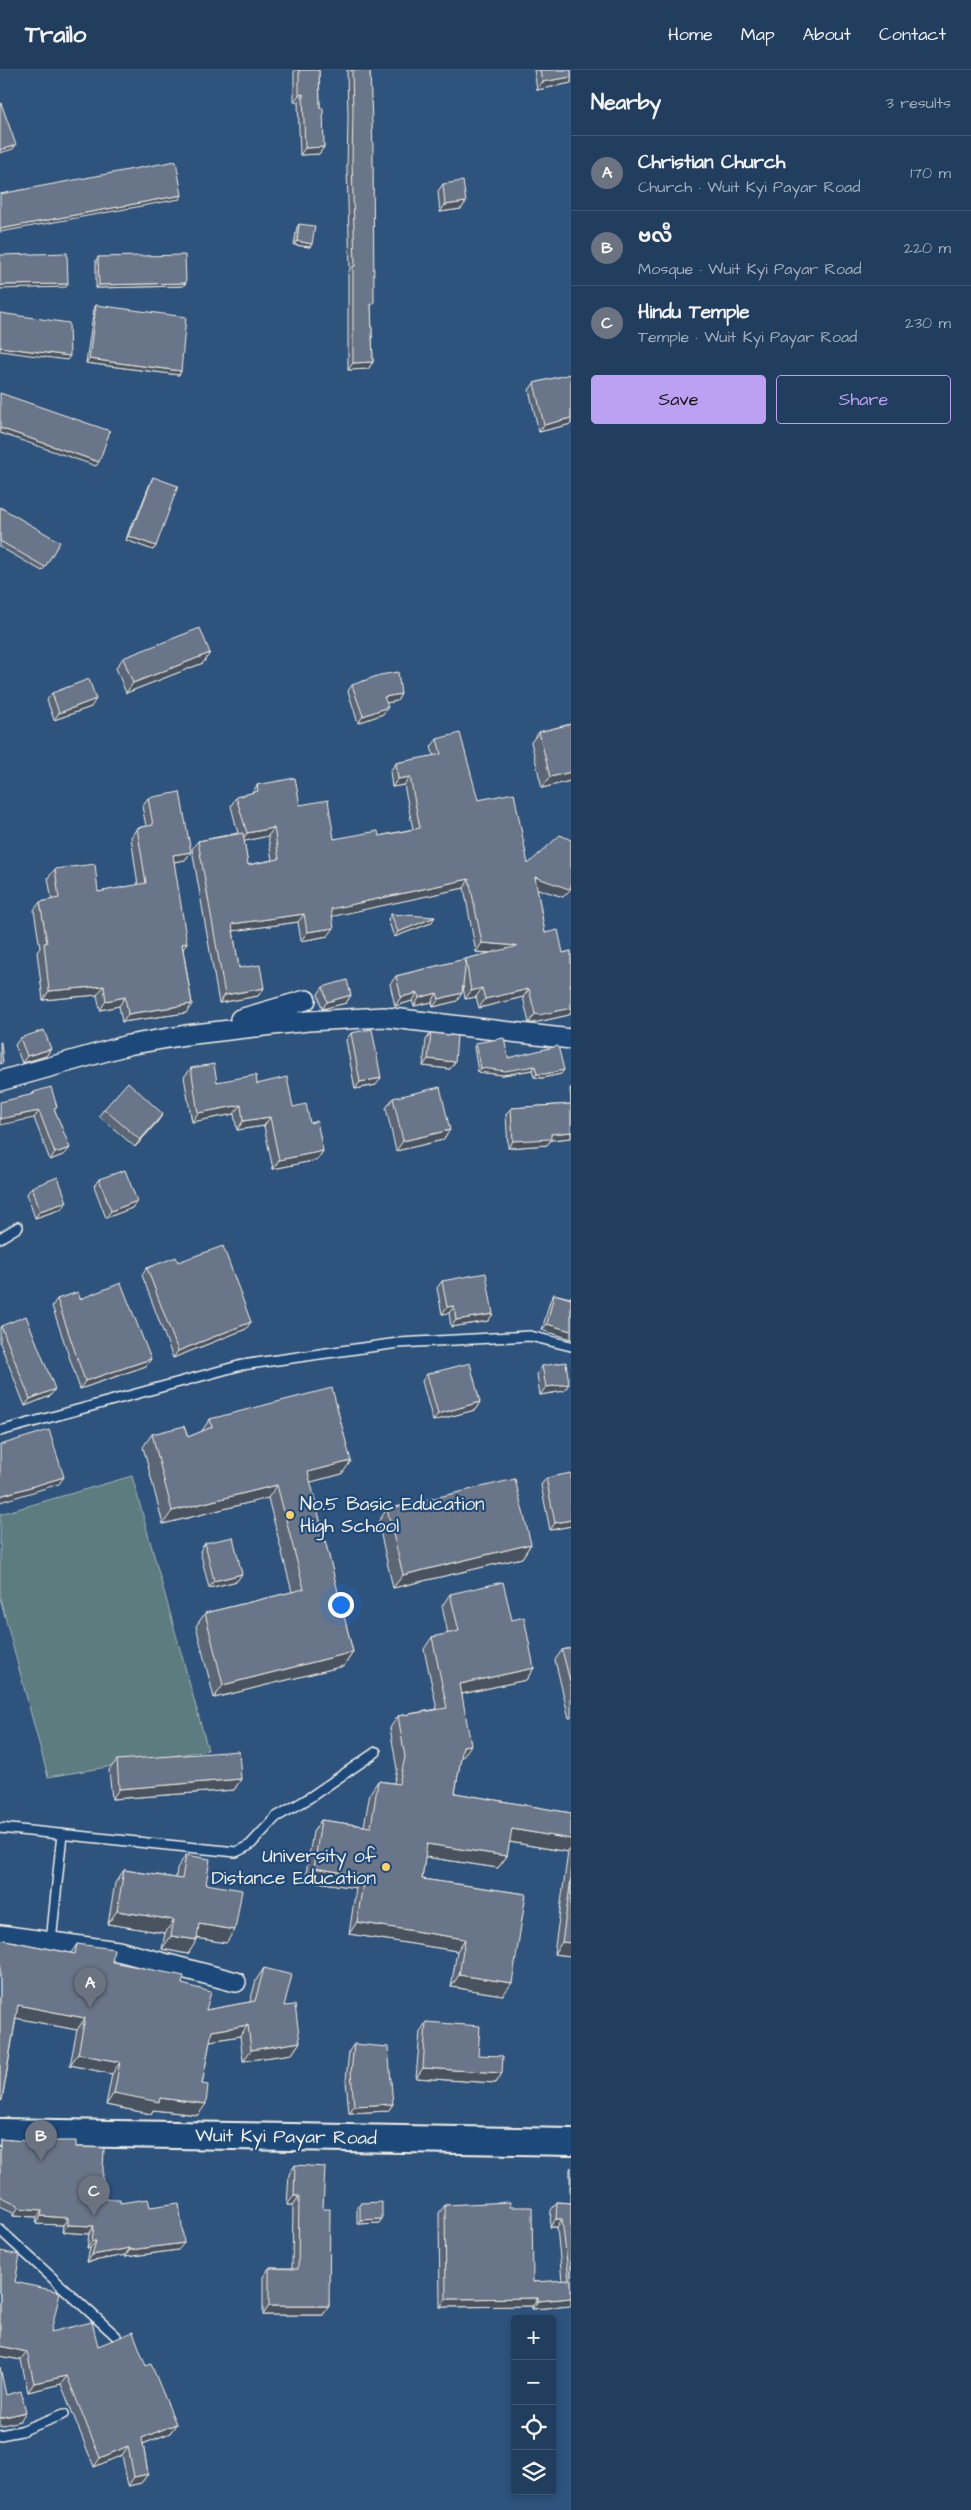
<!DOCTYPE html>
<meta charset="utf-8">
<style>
:root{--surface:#223e5e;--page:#2e4967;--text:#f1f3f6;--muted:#a2aebc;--line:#3f5773;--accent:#bca0f2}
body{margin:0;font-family:"Architects Daughter","Noto Sans Myanmar",sans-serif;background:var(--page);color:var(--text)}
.controls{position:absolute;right:15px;bottom:15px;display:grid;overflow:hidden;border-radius:5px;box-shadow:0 2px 8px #0003}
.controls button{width:45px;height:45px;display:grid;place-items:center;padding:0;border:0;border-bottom:1px solid var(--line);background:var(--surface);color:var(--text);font:25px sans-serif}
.you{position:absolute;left:340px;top:1534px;width:18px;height:18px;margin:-12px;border:4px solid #fff;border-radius:50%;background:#1a73e8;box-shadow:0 0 0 8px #1a73e833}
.badge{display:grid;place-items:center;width:32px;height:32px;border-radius:50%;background:var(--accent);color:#fff;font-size:16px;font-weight:700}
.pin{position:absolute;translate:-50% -41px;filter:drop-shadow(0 1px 2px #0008)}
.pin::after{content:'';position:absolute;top:26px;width:18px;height:15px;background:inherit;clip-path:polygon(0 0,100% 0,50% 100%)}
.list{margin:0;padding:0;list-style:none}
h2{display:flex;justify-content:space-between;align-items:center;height:65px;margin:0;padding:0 20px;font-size:21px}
h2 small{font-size:16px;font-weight:400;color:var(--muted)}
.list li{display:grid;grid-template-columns:32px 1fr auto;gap:15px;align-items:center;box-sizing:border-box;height:75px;padding:0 20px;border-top:1px solid var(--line)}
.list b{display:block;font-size:19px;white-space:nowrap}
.list p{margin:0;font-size:16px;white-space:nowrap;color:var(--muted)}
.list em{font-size:16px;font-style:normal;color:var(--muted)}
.actions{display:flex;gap:10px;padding:15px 20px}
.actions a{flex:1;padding:11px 0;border:1px solid var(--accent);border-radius:5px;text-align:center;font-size:18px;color:var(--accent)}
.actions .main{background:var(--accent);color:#111}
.icon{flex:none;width:28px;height:28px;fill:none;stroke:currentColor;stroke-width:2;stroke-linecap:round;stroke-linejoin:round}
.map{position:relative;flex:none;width:571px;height:2440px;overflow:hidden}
header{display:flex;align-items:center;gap:30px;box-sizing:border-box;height:70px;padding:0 25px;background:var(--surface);border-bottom:1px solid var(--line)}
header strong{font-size:24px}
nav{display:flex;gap:28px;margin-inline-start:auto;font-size:18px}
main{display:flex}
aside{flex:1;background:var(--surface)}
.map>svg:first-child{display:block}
.green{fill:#5b7b7f;stroke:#a8b6b4}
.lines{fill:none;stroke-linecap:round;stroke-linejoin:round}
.lane-casing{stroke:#f4f1e8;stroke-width:12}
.street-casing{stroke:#f4f1e8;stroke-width:22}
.secondary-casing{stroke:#f4f1e8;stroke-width:30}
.lane{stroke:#1f4a7a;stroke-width:9}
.street{stroke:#1f4a7a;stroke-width:19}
.secondary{stroke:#1f4a7a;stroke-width:26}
.wall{fill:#5a6575;stroke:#f4f1e8;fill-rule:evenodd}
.shaded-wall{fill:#4a525f;stroke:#f4f1e8}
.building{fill:#697588;stroke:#f4f1e8}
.poi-dot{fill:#ffd166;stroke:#1f4a7a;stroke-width:2}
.labels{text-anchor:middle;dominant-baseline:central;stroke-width:4.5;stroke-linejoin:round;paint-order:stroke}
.poi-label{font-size:19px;fill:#f4f1e8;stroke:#1f4a7a;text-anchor:start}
.street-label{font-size:19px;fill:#f4f1e8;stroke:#1f4a7a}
</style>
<header>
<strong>Trailo</strong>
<nav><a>Home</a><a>Map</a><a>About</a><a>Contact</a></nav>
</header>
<main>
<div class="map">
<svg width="571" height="2440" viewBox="0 0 571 2440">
<rect width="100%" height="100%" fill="#2e537d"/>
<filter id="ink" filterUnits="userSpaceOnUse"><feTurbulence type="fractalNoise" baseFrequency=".02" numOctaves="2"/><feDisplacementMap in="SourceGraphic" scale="10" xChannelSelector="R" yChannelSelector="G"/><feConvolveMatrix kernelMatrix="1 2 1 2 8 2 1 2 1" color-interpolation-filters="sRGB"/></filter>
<g filter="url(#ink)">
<!-- green -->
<path class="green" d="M132,1406L208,1680L48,1707L0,1528V1444Z"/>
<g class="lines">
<defs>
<path id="lane" d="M0,1168L18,1157
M0,1361L242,1295L398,1273L530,1266L571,1276
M0,1758L236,1782L250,1775L276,1747L306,1730L376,1682
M51,1872L62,1764
M0,2160L116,2266
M0,2365L21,2361L64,2344"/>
<path id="street" d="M240,949L306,930
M0,1011L128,975L186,965L308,951L384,947L571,969
M0,1865L118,1881L236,1912"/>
<path id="secondary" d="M0,2062L571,2072"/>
</defs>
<!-- lane casing -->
<use href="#lane" class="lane-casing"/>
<!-- street casing -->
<use href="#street" class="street-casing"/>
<!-- secondary casing -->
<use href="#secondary" class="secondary-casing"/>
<!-- lane -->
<use href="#lane" class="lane"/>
<!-- street -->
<use href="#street" class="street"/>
<!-- secondary -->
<use href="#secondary" class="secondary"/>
</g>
<!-- wall -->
<path class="wall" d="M294,0H319L320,38L324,77L319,84L300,85L298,32H294Z
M347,0H370L371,239L373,292L368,299L348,300V203L350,200L347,98L348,48Z
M534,0H571V13L537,20Z
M443,114L466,132L461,139L440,142L438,121Z
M299,154L312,174L310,177L294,175L297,157Z
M98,187L186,213L183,216L96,218V190Z
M96,235L181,301L179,305L86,293L94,238Z
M571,304V354L539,362L529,320L534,313Z
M153,407L156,476L153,480L126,470L132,452L135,449H136L151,411Z
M0,437L45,497L42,501L0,477Z
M123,588L203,593L126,623L116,598Z
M352,615L401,624L397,631L386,633L383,644L358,653L348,621Z
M52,623L91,637L54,650L47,630Z
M571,654V717L570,711L542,718L531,672L539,662Z
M437,669L478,730L528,794L571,770V819L563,827L537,818L545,863L563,883L571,881V942L569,945L533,953H529L523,927L479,938L476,927L465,929L463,916L457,931L433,937L432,932L414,936L412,931L395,936L390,914L396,906L490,883L476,882L464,818L332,846L328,866L301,871L298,852L233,861L239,898L264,918L258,926L219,933L192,779L198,771L238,763L231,736L236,727L252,723L257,715L300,735L334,769L379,766L413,759L404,715L392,717L390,701L396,693L434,686L431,677ZM268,766L272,790L248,795L244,771Z
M148,728L191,782L185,790L174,792L183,879L192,934L186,943L122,952L119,936L100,940L97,925L43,930L37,882L40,878L34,840L40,832L52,830L48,808L55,799L98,822L138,815L131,767L137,758L146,756L142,736Z
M391,844L431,853L394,867L388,849Z
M323,917L351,925L346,933L322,939L318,924Z
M351,963L376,1015L355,1019L346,970Z
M431,963L450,999L423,996L426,970Z
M20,968L51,979L46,986L22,993L15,975Z
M476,973L508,988L561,1004L542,1008L534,1007L532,1000L503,1005L478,1002L474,977Z
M191,998L217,1012L257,1014L293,1037L310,1053L323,1081L317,1090L273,1099L264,1056L237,1060L234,1044L192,1052L184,1007Z
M571,1017V1033L570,1019Z
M34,1022L55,1040L65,1084L50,1090L34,1048L32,1024Z
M393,1028L443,1070L396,1081L386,1038Z
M571,1034V1068L551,1070L547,1075L508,1078L506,1044L511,1038Z
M104,1039L158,1051L135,1077L99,1046Z
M99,1109L137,1131L132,1138L106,1148L94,1116Z
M32,1117L62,1139L35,1148L27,1124Z
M178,1192L246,1259L173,1288L142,1205L147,1198Z
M442,1211L493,1244L488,1251L451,1257L449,1243L442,1244L437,1218Z
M554,1224L570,1228L571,1226V1269L542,1260L550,1231Z
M57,1229H80L146,1296L80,1319L52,1236Z
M1,1256L50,1326L25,1336L0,1273V1257Z
M542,1296L564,1321L540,1325L537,1304Z
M427,1304L480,1332L475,1340L433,1351L422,1311Z
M210,1349L342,1404L310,1412L353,1582L344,1596L214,1628L196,1556L205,1543L292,1522L268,1428L163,1454L143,1377L152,1364L188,1367L201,1362Z
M546,1408L571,1456L550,1460L541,1415Z
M387,1439L531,1474L522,1488L393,1518L378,1452Z
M205,1473L237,1511L209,1518L200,1481Z
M450,1524L512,1550L534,1598L526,1610L462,1624L463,1687H461L455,1723L571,1743V1886L554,1884L568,1782L509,1772L507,1786L498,1798L425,1787L422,1809L526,1824L503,1925L451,1917L457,1881L349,1864L356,1818L305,1810L313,1762L321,1750L364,1756L370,1723L378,1711L394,1713L397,1699L390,1658L398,1646L437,1639L424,1579L432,1567L448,1564L442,1536Z
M571,1578V1648H569L555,1590L562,1580Z
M117,1690L241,1709L234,1720L112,1729L109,1700Z
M186,1785L206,1814L226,1873L197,1868L188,1884L162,1879L165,1863L108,1854L115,1813L124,1800L176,1808L177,1798Z
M0,1869L71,1883L77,1874L112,1892L182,1914L206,1940L250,1932L256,1910L264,1898L300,1972L292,1984L243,1991L240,1966L210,1971L202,2014L198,2045L153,2040L151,2044L106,2035L112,2004L70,1995L77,1960L16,1948L2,2030L0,2032Z
M426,1952L478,1985L502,2003L496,2013L416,2008L420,1962Z
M354,1974L393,2034L388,2041L349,2043L346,2010L349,1981Z
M0,2069L76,2077L105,2129L120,2133L150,2137L178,2180L125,2187V2185L87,2192L90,2178H87L89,2164L62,2162L63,2155L36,2154L37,2147L13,2146V2142L0,2136Z
M295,2095L323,2139L329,2236L323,2245H263V2207L269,2198H292L293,2135H287L289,2104Z
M571,2097V2236L532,2239V2236L440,2237L439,2143L445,2135L510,2137L533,2212L562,2211L557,2157H550L551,2140L557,2132L570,2133V2099Z
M360,2133L379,2153L357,2154V2137Z
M0,2181L15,2212L51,2262L98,2276L146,2296L176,2354L170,2363L143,2374L148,2404L141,2413L128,2416L122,2385L94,2397L61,2314L28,2322L21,2290L0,2286Z"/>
<!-- shaded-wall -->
<path class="shaded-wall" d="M571,7V13L537,20L542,12Z
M303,24L298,32H294L299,25Z
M16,75L13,79L0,83V80Z
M324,77L319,84L300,85L305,78Z
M182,125L180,129L0,162V159Z
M466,132L461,139L440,142L445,135Z
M297,171L312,174L310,177L294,175Z
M186,213L183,216L96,218L99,215Z
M68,214L66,217L0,219V215Z
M0,277L70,286L67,290L0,281Z
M89,289L181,301L179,305L86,293Z
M373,292L368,299L348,300L353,293Z
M571,348V354L539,362L544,355Z
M0,358L99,392L96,396L0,363Z
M128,466L156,476L153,480L126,470Z
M210,583L203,593L126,623L133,613Z
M401,624L397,631L380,634L384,627Z
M96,629L91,637L54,650L59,643Z
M388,637L383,644L358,653L363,646Z
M571,702V709L570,711L542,718L550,707Z
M410,707L404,715L392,717L398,709Z
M274,758L268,766L241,772L247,763Z
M191,782L185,790L167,793L173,785Z
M535,807L571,817V819L563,827L529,816Z
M469,809L464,818L325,848L331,839Z
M304,844L298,852L226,862L232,854Z
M435,847L431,853L394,867L398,862Z
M334,858L328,866L301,871L307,862Z
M187,873L181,882L182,874Z
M482,873L518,876L512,884L476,882Z
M104,916L97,925L43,930L49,921Z
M264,918L258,926L219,933L225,925Z
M482,918L476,927L465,929L471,921Z
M529,919L523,927L479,938L485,929Z
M418,923L412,931L395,936L401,927Z
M437,923L432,932L414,936L419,928Z
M462,923L457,931L433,937L439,929Z
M351,925L346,933L322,939L327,932Z
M125,927L119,936L100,940L106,931Z
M192,934L186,943L122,952L128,944Z
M571,938V942L569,945L533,953H529L535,944Z
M51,979L46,986L22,993L27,986Z
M428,989L455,992L450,999L423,996Z
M535,996L532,1000L503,1005L478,1002L481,998Z
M564,1000L561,1004L542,1008L534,1007L537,1004Z
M381,1008L376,1015L355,1019L360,1012Z
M241,1035L234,1044L192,1052L198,1043Z
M39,1041L34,1048L0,1055V1049Z
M163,1044L158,1051L135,1077L140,1070Z
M270,1047L264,1056L237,1060L243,1051Z
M450,1060L443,1070L396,1081L403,1071Z
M571,1062V1068L551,1070L547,1075L508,1078L513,1071L551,1064Z
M70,1078L65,1084L50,1090L55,1083Z
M323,1081L317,1090L273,1099L279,1090Z
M137,1131L132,1138L106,1148L111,1141Z
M67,1132L62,1139L35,1148L40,1141Z
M454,1236L449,1243L442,1244L447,1237Z
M493,1244L488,1251L451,1257L456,1250Z
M251,1252L246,1259L173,1288L178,1281Z
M547,1254L571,1261V1269L542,1260Z
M151,1289L146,1296L80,1319L85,1311Z
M569,1314L564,1321L540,1325L546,1317Z
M55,1319L50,1326L25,1336L30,1329Z
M480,1332L475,1340L433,1351L438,1344Z
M351,1391L342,1404L299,1415L308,1402Z
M64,1407L59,1414L0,1432V1426Z
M277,1415L268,1428L163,1454L172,1441Z
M571,1450V1456L550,1460L555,1453Z
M531,1474L522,1488L393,1518L403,1505Z
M242,1504L237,1511L209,1518L214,1511Z
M353,1582L344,1596L214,1628L223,1615Z
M534,1598L526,1610L452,1626L460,1614Z
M471,1675L463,1687L455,1688L463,1676Z
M241,1709L234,1720L112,1729L119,1719Z
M512,1759L571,1769V1778L568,1782L504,1771Z
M427,1774L507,1786L498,1798L419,1786Z
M314,1798L364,1806L356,1818L305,1810Z
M117,1841L174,1850L165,1863L108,1854Z
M357,1852L465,1869L457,1881L349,1864Z
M199,1854L235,1860L226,1873L190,1867Z
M171,1866L197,1870L188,1884L162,1879Z
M562,1872L571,1873V1886L554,1884Z
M459,1905L512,1913L503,1925L451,1917Z
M18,1935L85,1948L77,1960L10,1947Z
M248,1955L240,1966L204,1972L212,1961Z
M300,1972L292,1984L243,1991L251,1980Z
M78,1984L120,1992L112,2004L70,1995Z
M423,1998L502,2003L496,2013L416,2008Z
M114,2023L160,2028L206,2034L198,2045L153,2040L151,2044L106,2035Z
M393,2034L388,2041L349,2043L354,2036Z
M294,2126H299L293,2135H287Z
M18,2138L42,2140L37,2147L13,2146Z
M41,2146L68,2148L63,2155L36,2154Z
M382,2149L379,2153L357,2154L360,2150Z
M556,2149H562L557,2157H550Z
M68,2155L94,2156L89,2164L62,2162Z
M92,2171H96L90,2178H87Z
M184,2173L178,2180L125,2187L130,2180Z
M130,2178L125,2185L87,2192L92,2185Z
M538,2228L532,2236L440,2237L446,2229Z
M571,2228V2236L532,2239L538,2231Z
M269,2236H329L323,2245H263Z
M0,2276L27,2282L21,2290L0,2286Z
M67,2306L61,2314L28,2322L34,2313Z
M26,2342L20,2351L0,2356V2348Z
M176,2354L170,2363L135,2377L142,2368Z
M128,2376L122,2385L94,2397L100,2388Z
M148,2404L141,2413L128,2416L134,2407Z"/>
<!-- building -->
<path class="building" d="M299,0H319L320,38H323L324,77L305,78L303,24L299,25Z
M352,0H370L373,79L374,234H371L373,292L353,293V196H355L352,91L353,41Z
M540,0H571V7L542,12Z
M0,33H1L16,75L0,80Z
M176,91L182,125L0,159V124Z
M463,111L466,132L445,135L443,114Z
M299,154L315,156L312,174L297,171Z
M67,183L68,214L0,215V185Z
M185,185L186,213L99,215L98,187Z
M96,235L186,247L181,301L89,289Z
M0,243L69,253L70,286L0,277Z
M571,304V348L544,355L534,313Z
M0,323L110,361L99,392L0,358Z
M153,407L178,416L156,476L128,466L135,449H137Z
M0,437L60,472L45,497L0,471Z
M200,558L210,583L133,613L123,588Z
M398,602L401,624L384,627L388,637L363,646L352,615L380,605Z
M89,609L96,629L59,643L52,623Z
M571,654V702L550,707L539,662Z
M460,663L478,730L514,723L528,794L560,765L571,770V817L569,819L535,807L545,863L558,860L563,883L571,881V913L570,914L571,918V938L539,945L535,944L529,919L485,929L482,918L471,921L466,890L462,923L439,929L437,923L419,928L418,923L401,927L396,906L518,876L482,873L469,809L331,839L334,858L307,862L304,844L232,854L239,898L260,895L264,918L225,925L198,771L243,763L248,795L279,789L274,758L247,763L236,727L258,721L257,715L295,708L300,735L328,730L334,769L378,761L379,766L420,758L410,707L398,709L396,693L441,684L437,669Z
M180,722L191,782L173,785L187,873L182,874L192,934L128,944L125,927L106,931L104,916L49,921L44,873H47L40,832L59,828L55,799L95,794L98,822L146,813L137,758L153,755L148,728Z
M391,844L435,847L398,862Z
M347,910L351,925L327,932L323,917Z
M372,959L381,1008L360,1012L351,963Z
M44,960L51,979L27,986L20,968Z
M431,963L457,966L455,992L428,989Z
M504,968L508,988L558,976L564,1000L545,1004H537L535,996L505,1001L481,998L476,973Z
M0,972H1L3,993L0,994Z
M214,994L217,1012L256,1005L257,1014L287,1007L293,1037L306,1034L310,1053L317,1051L323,1081L279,1090L270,1047L243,1051L241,1035L198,1043L191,998Z
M128,1012L163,1044L140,1070L104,1039Z
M51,1017L57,1037L54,1038L70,1078L55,1083L39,1041L0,1049V1032L34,1024V1022Z
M440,1017L450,1060L403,1071L393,1028Z
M571,1034V1062L551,1064V1069L513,1071L511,1038Z
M125,1100L137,1131L111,1141L99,1109Z
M58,1107L67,1132L40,1141L32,1117Z
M223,1176L251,1252L178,1281L147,1198L176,1187L178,1192Z
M486,1203L493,1244L456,1250L454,1236L447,1237L442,1211Z
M121,1213L151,1289L85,1311L57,1229L78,1222L80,1229Z
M554,1224L571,1229V1261L547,1254Z
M26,1246L55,1319L30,1329L1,1256Z
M566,1292L569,1314L546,1317L542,1296Z
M470,1293L480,1332L438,1344L427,1304Z
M332,1318L351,1391L308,1402L353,1582L223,1615L205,1543L304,1519L277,1415L172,1441L152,1364L184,1356L188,1367L212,1357L210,1349Z
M49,1360L64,1407L0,1426V1375Z
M571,1403V1450L555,1453L546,1408Z
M515,1409L531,1474L403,1505L387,1439Z
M233,1467L242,1504L214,1511L205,1473Z
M503,1512L512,1550L524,1547L534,1598L460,1614L471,1675L463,1676L455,1723L571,1743V1769L512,1759L507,1786L427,1774L422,1809L526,1824L512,1913L459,1905L465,1869L357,1852L364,1806L314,1798L321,1750L371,1757L378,1711L399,1714L405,1687L398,1646L447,1638L432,1567L459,1561L450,1524Z
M571,1578V1615L562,1580Z
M239,1681L241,1709L119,1719L117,1690Z
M186,1785L210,1789L206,1814L242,1820L235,1860L199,1854L197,1870L171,1866L174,1850L117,1841L124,1800L182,1809Z
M571,1809V1873L562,1872Z
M0,1869L75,1884L77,1874L114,1879L112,1892L184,1906L182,1914L211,1922L206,1940L255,1931L264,1898L292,1905L284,1936L295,1935L300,1972L251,1980L248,1955L212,1961L202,2014L208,2015L206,2034L160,2028L159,2032L114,2023L120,1992L78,1984L85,1948L18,1935L2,2030L0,2029Z
M426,1952L480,1956L478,1985L503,1986L502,2003L423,1998Z
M354,1974L388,1977L393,2034L354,2036L351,2003Z
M0,2069L25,2071H76V2077L104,2078L102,2124H106L105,2129H120V2133L148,2129L150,2137L179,2133L184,2173L130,2180V2178L92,2185L96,2171H92L94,2156L68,2155V2148L41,2146L42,2140L18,2138V2135L0,2126Z
M295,2095L325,2097L323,2139H330L329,2236H269V2198L298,2199L299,2126H294Z
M382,2132V2149L360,2150V2133Z
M510,2132V2137H532L533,2212L569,2210L562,2149H556L557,2132L571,2133V2228L538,2231V2228L446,2229L445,2135Z
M0,2181L20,2185L15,2212L60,2222L51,2262L92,2252L98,2276L133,2262L146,2296L151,2294L176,2354L142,2368L148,2404L134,2407L128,2376L100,2388L67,2306L34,2313L27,2282L0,2276Z
M0,2297L6,2325L21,2321L26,2342L0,2348Z"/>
</g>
<!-- markers -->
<g class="poi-dot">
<circle cx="290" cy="1445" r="5"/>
<circle cx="386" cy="1797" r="5"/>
</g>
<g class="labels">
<!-- poi labels -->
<g class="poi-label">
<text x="300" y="1434">No.5 Basic Education<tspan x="300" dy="22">High School</tspan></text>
<text x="376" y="1786" text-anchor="end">University of<tspan x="376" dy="22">Distance Education</tspan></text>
</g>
<!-- street labels -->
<g class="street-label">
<text transform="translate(286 2067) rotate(1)">Wuit Kyi Payar Road</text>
</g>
</g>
</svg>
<div class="controls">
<button>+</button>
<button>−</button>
<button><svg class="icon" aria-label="locate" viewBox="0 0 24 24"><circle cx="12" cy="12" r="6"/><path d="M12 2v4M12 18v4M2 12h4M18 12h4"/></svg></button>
<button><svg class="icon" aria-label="layers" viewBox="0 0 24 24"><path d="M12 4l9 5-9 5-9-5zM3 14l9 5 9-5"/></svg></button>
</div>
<div class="you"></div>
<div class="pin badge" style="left:90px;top:1938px;background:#6b7280">A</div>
<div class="pin badge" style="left:41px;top:2091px;background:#6b7280">B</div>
<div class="pin badge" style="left:94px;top:2146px;background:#6b7280">C</div>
</div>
<aside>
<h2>Nearby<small>3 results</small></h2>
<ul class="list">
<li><span class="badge" style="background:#6b7280">A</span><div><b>Christian Church</b><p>Church · Wuit Kyi Payar Road</p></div><em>170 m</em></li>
<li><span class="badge" style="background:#6b7280">B</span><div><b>ဗလီ</b><p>Mosque · Wuit Kyi Payar Road</p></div><em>220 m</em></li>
<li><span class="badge" style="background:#6b7280">C</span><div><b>Hindu Temple</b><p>Temple · Wuit Kyi Payar Road</p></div><em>230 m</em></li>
</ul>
<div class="actions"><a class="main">Save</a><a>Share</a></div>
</aside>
</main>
